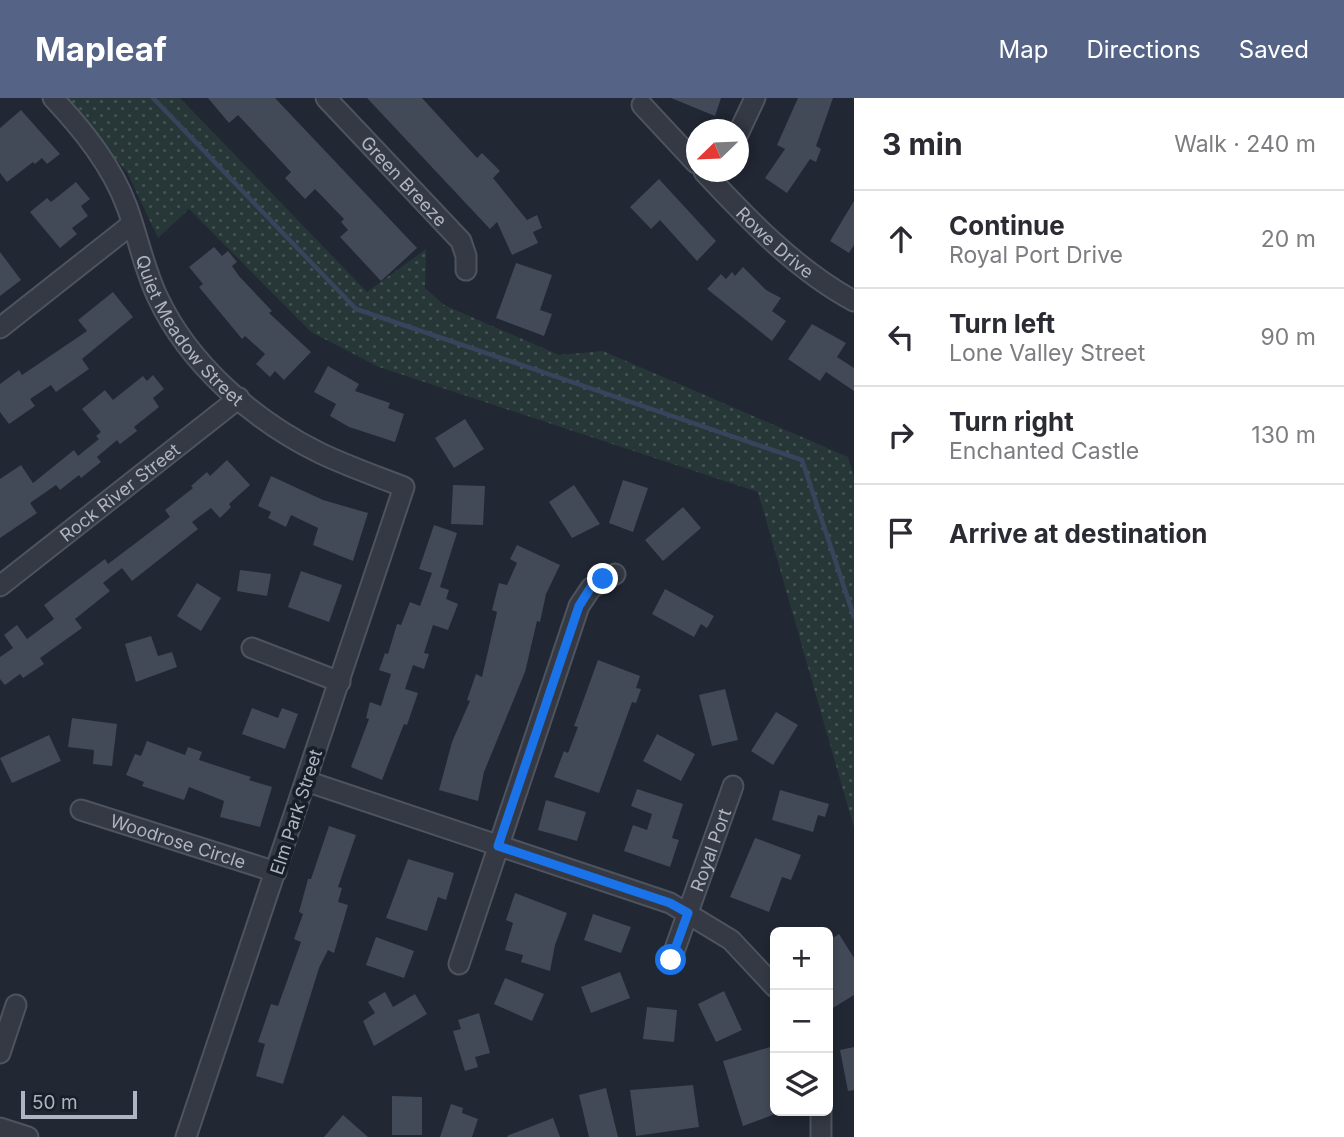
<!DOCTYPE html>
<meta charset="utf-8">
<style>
:root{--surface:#fff;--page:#f7f7f7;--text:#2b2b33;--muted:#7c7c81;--line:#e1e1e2;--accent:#556386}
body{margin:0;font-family:Inter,sans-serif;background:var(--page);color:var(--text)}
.controls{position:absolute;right:21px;bottom:21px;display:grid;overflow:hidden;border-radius:10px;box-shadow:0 4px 10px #0003}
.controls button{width:63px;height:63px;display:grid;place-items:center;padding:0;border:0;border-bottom:2px solid var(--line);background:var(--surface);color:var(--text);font:35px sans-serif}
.compass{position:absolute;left:686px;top:21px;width:63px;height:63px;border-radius:50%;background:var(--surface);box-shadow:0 4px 10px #0003;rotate:247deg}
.scale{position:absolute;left:21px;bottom:18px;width:116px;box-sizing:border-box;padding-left:7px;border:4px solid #aeb4c1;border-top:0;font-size:19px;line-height:24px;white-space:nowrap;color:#aeb4c1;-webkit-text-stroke:5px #191f28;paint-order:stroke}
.stop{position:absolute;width:21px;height:21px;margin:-16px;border:5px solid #1a73e8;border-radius:50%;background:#fff}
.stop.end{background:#1a73e8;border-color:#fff;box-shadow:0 2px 7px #0008}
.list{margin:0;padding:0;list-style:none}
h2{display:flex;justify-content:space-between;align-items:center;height:91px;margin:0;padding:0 28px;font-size:30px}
h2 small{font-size:23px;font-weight:400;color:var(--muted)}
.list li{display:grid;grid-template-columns:46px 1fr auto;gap:21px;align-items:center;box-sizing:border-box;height:98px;padding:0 28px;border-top:2px solid var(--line)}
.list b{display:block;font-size:26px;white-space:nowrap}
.list p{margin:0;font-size:23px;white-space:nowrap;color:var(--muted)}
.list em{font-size:23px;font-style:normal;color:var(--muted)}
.icon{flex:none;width:38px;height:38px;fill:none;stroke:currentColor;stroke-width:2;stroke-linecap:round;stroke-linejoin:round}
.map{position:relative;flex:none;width:854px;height:1039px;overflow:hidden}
header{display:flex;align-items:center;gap:42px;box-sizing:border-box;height:98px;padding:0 35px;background:var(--accent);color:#fff}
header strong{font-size:33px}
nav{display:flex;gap:38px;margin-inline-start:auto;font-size:24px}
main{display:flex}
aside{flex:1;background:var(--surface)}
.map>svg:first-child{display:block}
.grass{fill:url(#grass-dots)}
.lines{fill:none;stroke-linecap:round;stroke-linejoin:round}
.stream{stroke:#38445b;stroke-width:4.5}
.building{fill:#424a57}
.minor-casing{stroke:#4e545f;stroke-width:23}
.minor{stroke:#343944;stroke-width:19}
.route{stroke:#1a73e8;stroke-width:9}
.labels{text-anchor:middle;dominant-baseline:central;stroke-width:7;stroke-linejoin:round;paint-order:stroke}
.street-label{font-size:18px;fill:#aeb4c1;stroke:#191f28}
</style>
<header>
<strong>Mapleaf</strong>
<nav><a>Map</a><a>Directions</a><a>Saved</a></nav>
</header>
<main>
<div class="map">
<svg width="854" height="1039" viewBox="0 0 854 1039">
<defs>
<pattern id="grass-dots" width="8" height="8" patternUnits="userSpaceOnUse" patternTransform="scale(1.75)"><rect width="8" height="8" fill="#273738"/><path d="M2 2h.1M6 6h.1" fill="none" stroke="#445253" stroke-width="1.8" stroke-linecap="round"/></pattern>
</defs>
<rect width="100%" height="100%" fill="#212733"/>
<!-- grass -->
<path class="grass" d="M63,0H180L367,194L426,151L425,190L444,207L559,257L603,253L848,359L854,379V730L758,394L379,269L311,234L189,111L158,140L127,74Z"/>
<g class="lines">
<!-- stream -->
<path class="stream" d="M153,0L356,211L802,362L854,519"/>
</g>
<!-- building -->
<path class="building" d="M208,0H275L417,150L381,183L340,139L348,132L341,124L344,121L315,91L305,101L285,80L291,74L238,17L229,25Z
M367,0H422L477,60L482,55L500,73L493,80L527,122L537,117L542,130L533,134L538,145L512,157L497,124L490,131Z
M671,0H721L715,18Z
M798,0H833L816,48L821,51L816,64L810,61L787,95L765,80L785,51L777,47Z
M21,12L60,56L47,66L42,60L35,66L33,64L7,84L0,75V30Z
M659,81L716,143L697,163L660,122L651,131L630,109Z
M76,84L90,101L81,108L88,118L72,130L77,136L60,150L30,114L47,100L51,104Z
M854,103V147L849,155L830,143Z
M214,149L222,158L228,153L237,164L232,168L239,178L272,213L269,215L311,254L284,282L275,273L270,279L256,266L265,256L245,238L242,241L199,189L203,186L189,169Z
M0,154L21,182L0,198Z
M516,165L552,177L540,212L552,216L544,238L496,220Z
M743,169L766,192L781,200L772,213L786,223L772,243L707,191L721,176L726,181L732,174L735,178Z
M113,194L133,219L82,261L89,271L56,294L51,287L30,301L35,308L9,326L0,314V286L19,272L22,277L87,233L78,222Z
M812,226L846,245L837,259L854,270V293L826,274L820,283L788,261Z
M328,268L359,286L355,293L390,305L388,310L404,316L395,344L349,329L330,318L336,306L314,294Z
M153,277L164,291L153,300L159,309L134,329L137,333L120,346L117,342L97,359L101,364L81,380L79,377L60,392L56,387L30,405L37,415L0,440V381L21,367L33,385L74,352L78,358L99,341L96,338L101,334L82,311L105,292L113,302L143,278L147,283Z
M465,321L484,351L454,370L435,340Z
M227,362L250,387L229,406L231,409L220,420L211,410L192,424L198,431L132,483L122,470L103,485L110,493L75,521L82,530L40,560L44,566L23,580L20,576L5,587L0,581V559L13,550L4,537L17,527L27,541L54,521L44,507L105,461L108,466L170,419L165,412L193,390L191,388L207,374L210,378Z
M271,378L323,402L368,415L353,463L313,447L318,430L291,417L286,429L268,420L271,414L258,408Z
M623,382L648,390L633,434L609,425Z
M453,387L485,388L483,427L451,426Z
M574,387L600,426L572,440L549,404Z
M683,409L701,430L663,463L645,442Z
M434,427L457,435L440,489L449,492L446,501L458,506L448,532L433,527L424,555L429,556L424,571L413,567L405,591L418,595L407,627L404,626L382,682L351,669L369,621L366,620L370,604L381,608L391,576L379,572L385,555L388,556L397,526L401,527L410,504L420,508L432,475L419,471Z
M517,447L560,467L546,496L540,524L537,523L525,574L484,674L478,703L439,692L452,644L470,603L467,602L476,576L482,579L497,514L492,512L499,485L507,487L517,465L510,461Z
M240,472L271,476L267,498L237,493Z
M301,473L342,487L329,524L288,509Z
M197,485L221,500L201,533L177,518Z
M665,491L714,518L707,530L701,526L694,539L652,516Z
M151,538L158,558L172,554L177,569L136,584L125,546Z
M598,562L640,578L636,590L641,591L636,605L632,604L599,695L554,679L564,653L568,655L578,629L574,628Z
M725,591L738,642L712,648L699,597Z
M252,610L278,620L282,610L298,616L285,651L242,636Z
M776,614L798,627L773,667L751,653Z
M72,620L117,626L112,668L93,666L94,652L68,649Z
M657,636L695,656L681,683L643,663Z
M49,637L61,663L12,685L0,660Z
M147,643L185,657L188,649L202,654L199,662L251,679L249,682L272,689L260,729L220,719L224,703L189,689L184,702L142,688L144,684L126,677L135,656L141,658Z
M637,691L683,706L672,740L679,742L670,769L624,753L633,727L647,732L652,716L631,708Z
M780,692L829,706L825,719L818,717L813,734L772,722Z
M546,702L586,714L577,743L538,732Z
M329,728L356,737L338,789L342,790L338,804L348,807L334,855L328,852L319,870L283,986L256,978L265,946L258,944L271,906L278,908L301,844L294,841L303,816L299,814L308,781H311Z
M755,740L801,757L791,782L782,779L769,814L730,799Z
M408,761L454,775L446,802L438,799L427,833L386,820Z
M515,795L567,815L555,847L550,873L521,864L523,857L505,852L513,825L506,822Z
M593,816L631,829L621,855L584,842Z
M839,836L854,860V897L828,913V843Z
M376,839L414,853L404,880L366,867Z
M620,874L630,900L591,915L581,889Z
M505,880L544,896L532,923L494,906Z
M724,893L742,932L716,944L698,906Z
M385,894L393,909L415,896L427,916L374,948L363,923L375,915L368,904Z
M647,909L677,912L674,944L643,941Z
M479,915L490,955L475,959L478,969L465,973L453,933L461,931L458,922Z
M770,949L775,967V1016L743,1028L723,963Z
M854,949V992L848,993L840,952Z
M693,987L699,1029L636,1038L630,992Z
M606,990L618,1039H589L579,997Z
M392,998L422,999V1037H392Z
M451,1006L463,1010L462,1015L478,1021L472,1039H440Z
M343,1017L368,1039H324Z
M553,1020L560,1039H508L507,1038Z"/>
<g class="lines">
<defs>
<g id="minor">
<path id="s1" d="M53,0C83,32 112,68 127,109C138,139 144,171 158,200C189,266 254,323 320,355C347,368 376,378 404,389L186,1039"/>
<path id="s2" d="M326,0L461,143L466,158V172"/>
<path d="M642,7L696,65"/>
<path d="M738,36L755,0"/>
<path id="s3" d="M704,74C748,121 796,172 854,203"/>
<path d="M0,230L132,126"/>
<path id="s4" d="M0,488L239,300"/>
<path d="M252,550L340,584"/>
<path d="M306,683L670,805L731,842L775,889"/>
<path id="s5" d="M81,712L276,774"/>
<path id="s6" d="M671,862L733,688"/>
<path d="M459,866L579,508L591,490L615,476"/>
<path d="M0,955L16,907"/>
<path d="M821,1013V1039"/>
<path d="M0,1030L28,1039"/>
</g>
</defs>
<!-- minor casing -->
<use href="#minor" class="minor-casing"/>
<!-- minor -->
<use href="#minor" class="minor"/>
</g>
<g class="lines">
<!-- route -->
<path class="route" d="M603,481L591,489L579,508L498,748L670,805L688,815L671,862"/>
</g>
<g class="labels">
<!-- street labels -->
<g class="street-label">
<text stroke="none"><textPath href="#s2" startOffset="114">Green Breeze</textPath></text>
<text stroke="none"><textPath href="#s3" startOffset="100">Rowe Drive</textPath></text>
<text stroke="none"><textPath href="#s1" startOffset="273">Quiet Meadow Street</textPath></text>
<text stroke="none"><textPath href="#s4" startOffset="152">Rock River Street</textPath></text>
<text transform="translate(296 714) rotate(-72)">Elm Park Street</text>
<text stroke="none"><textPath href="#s5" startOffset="102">Woodrose Circle</textPath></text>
<text stroke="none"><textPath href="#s6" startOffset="117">Royal Port</textPath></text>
</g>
</g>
</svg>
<div class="controls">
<button>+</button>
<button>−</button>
<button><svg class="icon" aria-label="layers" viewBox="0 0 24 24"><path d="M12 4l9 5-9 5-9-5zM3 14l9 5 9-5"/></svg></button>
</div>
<svg class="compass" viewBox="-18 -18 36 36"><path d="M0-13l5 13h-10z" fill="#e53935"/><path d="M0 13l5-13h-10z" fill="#7c7c81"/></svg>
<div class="scale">50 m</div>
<div class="stop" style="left:671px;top:862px"></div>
<div class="stop end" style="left:603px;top:481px"></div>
</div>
<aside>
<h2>3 min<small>Walk · 240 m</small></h2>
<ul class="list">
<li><svg class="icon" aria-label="ahead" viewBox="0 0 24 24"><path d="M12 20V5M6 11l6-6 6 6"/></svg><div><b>Continue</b><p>Royal Port Drive</p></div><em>20 m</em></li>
<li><svg class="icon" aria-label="left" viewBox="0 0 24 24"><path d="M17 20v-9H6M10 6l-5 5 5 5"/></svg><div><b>Turn left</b><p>Lone Valley Street</p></div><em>90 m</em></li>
<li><svg class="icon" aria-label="right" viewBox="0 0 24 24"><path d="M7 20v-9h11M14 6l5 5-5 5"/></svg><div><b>Turn right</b><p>Enchanted Castle</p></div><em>130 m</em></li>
<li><svg class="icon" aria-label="arrive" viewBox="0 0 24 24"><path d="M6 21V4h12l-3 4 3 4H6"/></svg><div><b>Arrive at destination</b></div></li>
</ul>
</aside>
</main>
